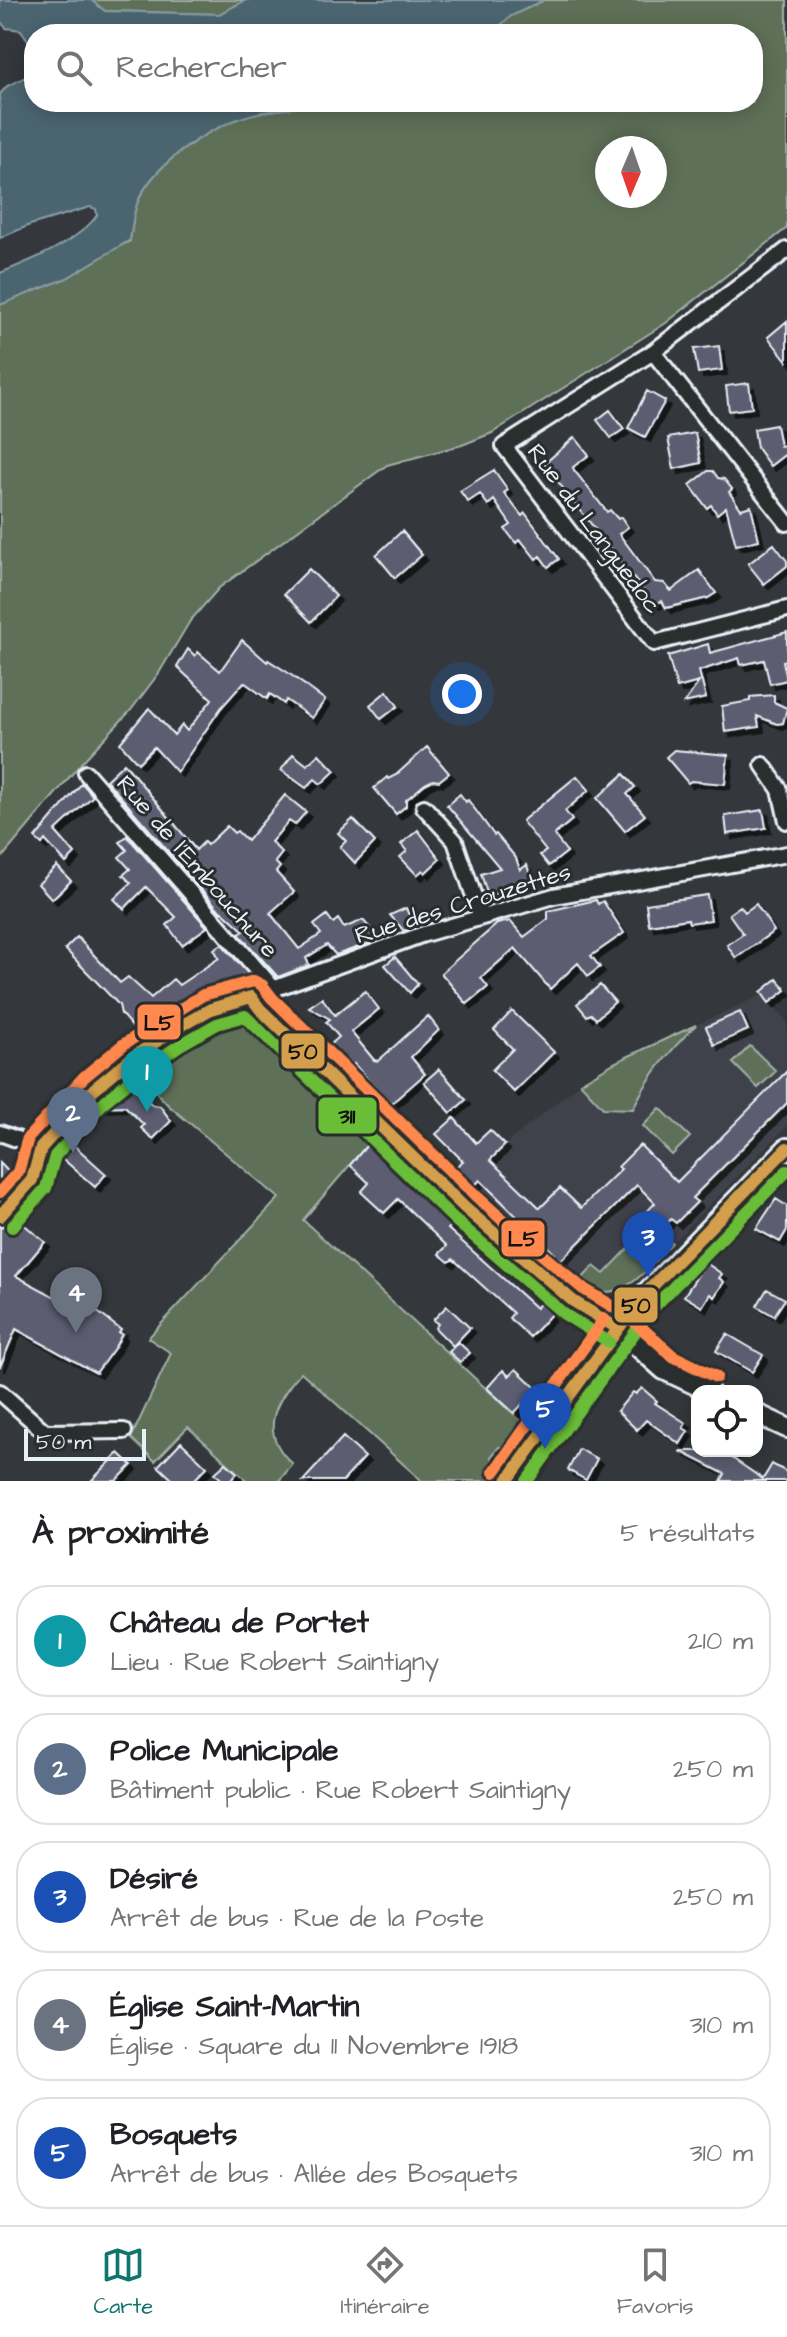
<!DOCTYPE html>
<html lang="fr">
<meta charset="utf-8">
<style>
:root{--surface:#fff;--page:#f2f2f2;--text:#202124;--muted:#757577;--line:#e0e0e0;--accent:#0f766e}
body{margin:0;font-family:"Architects Daughter",sans-serif;background:var(--page);color:var(--text)}
.controls{position:absolute;right:24px;bottom:24px;display:grid;overflow:hidden;border-radius:16px;box-shadow:0 4px 20px #0003}
.controls button{width:72px;height:72px;display:grid;place-items:center;padding:0;border:0;border-bottom:2px solid var(--line);background:var(--surface);color:var(--text);font:40px sans-serif}
.compass{position:absolute;left:595px;top:136px;width:72px;height:72px;border-radius:50%;background:var(--surface);box-shadow:0 4px 20px #0003;rotate:182deg}
.scale{position:absolute;left:24px;bottom:20px;width:122px;box-sizing:border-box;padding-left:8px;border:4px solid #e8f1f8;border-top:0;font-size:22px;line-height:28px;white-space:nowrap;color:#e8f1f8;-webkit-text-stroke:6px #2a2d2e;paint-order:stroke}
.you{position:absolute;left:462px;top:694px;width:28px;height:28px;margin:-20px;border:6px solid #fff;border-radius:50%;background:#1a73e8;box-shadow:0 0 0 12px #1a73e833}
.badge{display:grid;place-items:center;width:52px;height:52px;border-radius:50%;background:var(--accent);color:#fff;font-size:26px;font-weight:700}
.pin{position:absolute;translate:-50% -66px;filter:drop-shadow(0 2px 4px #0008)}
.pin::after{content:'';position:absolute;top:42px;width:28px;height:24px;background:inherit;clip-path:polygon(0 0,100% 0,50% 100%)}
.list{margin:0;padding:0;list-style:none}
h2{display:flex;justify-content:space-between;align-items:center;height:104px;margin:0;padding:0 32px;font-size:34px}
h2 small{font-size:26px;font-weight:400;color:var(--muted)}
.list li{display:grid;grid-template-columns:52px 1fr auto;gap:24px;align-items:center;box-sizing:border-box;height:112px;margin:0 16px 16px;padding:0 16px;border:2px solid var(--line);border-radius:32px}
.list b{display:block;font-size:30px;white-space:nowrap}
.list p{margin:0;font-size:26px;white-space:nowrap;color:var(--muted)}
.list em{font-size:26px;font-style:normal;color:var(--muted)}
.icon{flex:none;width:44px;height:44px;fill:none;stroke:currentColor;stroke-width:2;stroke-linecap:round;stroke-linejoin:round}
.map{position:relative;flex:none;width:787px;height:1481px;overflow:hidden}
.search{position:absolute;background:var(--surface);box-shadow:0 4px 20px #0003;left:24px;right:24px;top:24px;height:88px;display:flex;align-items:center;gap:20px;box-sizing:border-box;padding:0 28px;border-radius:32px;color:var(--muted);font-size:30px}
.sheet{height:744px;background:var(--surface)}
nav{display:flex;justify-content:space-around;align-items:center;box-sizing:border-box;height:112px;border-top:2px solid var(--line);background:var(--surface);font-size:22px;color:var(--muted)}
nav a{display:grid;justify-items:center;gap:4px}
nav .on{color:var(--accent)}
.map>svg:first-child{display:block}
.built{fill:#40424b}
.green{fill:#5e6f58;stroke:#a3b0a8;stroke-width:2;fill-rule:evenodd}
.water{fill:#4b656f;stroke:#8a9da6;stroke-width:2}
.building{fill:#5c5d6f;stroke:#e8f1f8;stroke-width:2;filter:url(#shadow)}
.lines{fill:none;stroke-linecap:round;stroke-linejoin:round}
.minor-casing{stroke:#e8f1f8;stroke-width:20}
.tertiary-casing{stroke:#e8f1f8;stroke-width:24}
.minor{stroke:#2a2d2e;stroke-width:14}
.tertiary{stroke:#2a2d2e;stroke-width:18}
.bus-1-casing{stroke:#2a2d2e;stroke-width:18}
.bus-2-casing{stroke:#2a2d2e;stroke-width:18}
.bus-3-casing{stroke:#2a2d2e;stroke-width:18}
.bus-1{stroke:#d49f4d;stroke-width:12}
.bus-2{stroke:#6abd37;stroke-width:12}
.bus-3{stroke:#ff884e;stroke-width:12}
.labels{text-anchor:middle;dominant-baseline:central;stroke-width:6;stroke-linejoin:round;paint-order:stroke}
.street-label{font-size:24px;fill:#e8f1f8;stroke:#2a2d2e}
.line-badge{stroke:#2a2d2e;stroke-width:3}
.pale-badge-label{font-size:22px;text-anchor:middle;font-weight:bold;fill:#111}
</style>
<div class="map">
<svg width="787" height="1481" viewBox="0 0 787 1481">
<defs>
<filter id="shadow"><feDropShadow dx="5" dy="5" stdDeviation="0" flood-color="#0009"/></filter>
</defs>
<rect width="100%" height="100%" fill="#34373b"/>
<filter id="ink" filterUnits="userSpaceOnUse"><feTurbulence type="fractalNoise" baseFrequency=".0125" numOctaves="2"/><feDisplacementMap in="SourceGraphic" scale="16" xChannelSelector="R" yChannelSelector="G"/><feConvolveMatrix kernelMatrix="1 2 1 2 8 2 1 2 1" color-interpolation-filters="sRGB"/></filter>
<g filter="url(#ink)">
<!-- built -->
<path class="built" d="M763,994L787,1022V1126L630,1286L609,1294L577,1288L460,1190L512,1139L580,1083L614,1063Z"/>
<!-- green -->
<path class="green" d="M91,0H246L219,14L105,11Z
M544,0H787V228L666,323L492,433L462,445L387,465L219,588L190,621L159,673L131,710L83,761L0,860V305L130,241C132,229 133,215 137,204C152,163 217,121 258,113C276,109 295,110 312,102H753V34H490L511,16ZM607,148H655V196H607Z
M229,1010L256,1017L377,1133L303,1220L530,1429L517,1447H499L491,1457L498,1475L494,1481H422L301,1372C275,1401 257,1433 293,1464L279,1481H247L188,1427L155,1461L131,1438L171,1353L148,1338L279,1198L168,1105L138,1072L184,1032Z
M696,1025C670,1050 648,1076 633,1109L603,1108L580,1083L614,1063Z
M750,1046L776,1071L758,1088L733,1063Z
M660,1108L690,1137L672,1155L643,1126Z
M652,1224L672,1243C641,1275 623,1306 575,1286L594,1266L604,1274Z"/>
<!-- water -->
<path class="water" d="M0,0H91L105,11L219,14L246,0H544L511,16L490,34H34V50L21,30L6,28L0,21Z
M34,73V102H312C295,110 276,109 258,113C217,121 152,163 137,204C133,215 132,229 130,240L67,278L0,305V273C28,262 80,241 97,215L96,209L90,207L30,225L0,238V94L7,86Z"/>
<!-- building -->
<path class="building" d="M787,321V361L768,337Z
M719,346L722,370L698,373L694,349Z
M749,383L752,408L729,411L726,386Z
M647,391L665,401L645,437L628,428Z
M610,410L624,429L611,438L597,420Z
M776,425L780,446L787,445V453L770,466L757,448L754,429Z
M695,433L701,463L674,469L668,438Z
M575,437L589,455L573,467L574,470L607,512L610,510L618,519L621,517L628,527L619,534L655,582L664,583L671,591L699,570L716,593L708,598L666,608L662,601L654,604L544,464Z
M494,470L508,490L504,493L522,516L525,513L559,559L548,567L540,556L536,559L520,539L516,543L505,529L511,525L494,500L488,505L480,494L468,502L460,491Z
M708,471H713L718,478L724,479L732,489L729,492L741,509L751,506L759,540L736,545L726,507L717,514L711,505L707,508L690,485Z
M402,531L422,555L395,578L376,555Z
M774,544L787,561V566L764,584L748,564Z
M309,569L336,596L311,622L284,594Z
M787,632V660L783,661L787,680L770,684L764,660L741,665L739,658L699,671L706,698L684,703L699,682L677,688L668,656L708,644L710,653Z
M242,640L267,662L268,660L287,672L325,700L312,718L286,700L284,704L270,694L267,699L244,682L221,708L177,772L154,747L138,763L120,743L149,708L174,735L182,725L187,731L212,699L177,667L188,649L195,656L198,652L220,671Z
M387,691L398,706L381,719L370,705Z
M774,695V702L787,708L783,723L777,724L757,716L759,727L725,732L722,706L750,701V697Z
M427,747L449,773L439,781L433,780L425,784L406,800V806L396,814L374,788L387,777L388,779L396,775Z
M674,750L728,755L725,784L691,781L688,783L666,757Z
M293,754L307,765L319,754L335,771L321,784L315,779L306,788L281,770Z
M124,763L196,850L204,842L207,845L227,826L234,833L237,831L247,841L285,795L306,812L295,825L289,821L271,842L282,853L275,862L280,867L276,872L294,892L270,913L299,949L321,934L314,925L327,915L333,923L338,919L344,928L363,920L376,935V941L336,955L327,945L306,958L309,965L278,977L239,934L244,931L222,911L221,912L106,780Z
M624,774L635,787L627,794L645,815L625,831L597,798Z
M577,776L589,790L565,811L572,820L554,835L567,852L549,866L540,855L546,851L522,821Z
M82,783L93,796L55,831L75,854L66,863L45,840L42,844L35,838Z
M460,794L466,802L468,800L494,835L496,834L516,858L520,870L527,865L532,882L488,896L481,874L500,868L447,805Z
M763,810L766,828L727,834L725,816Z
M353,819L375,842L355,863L340,847L346,841L338,833Z
M418,830L440,859L425,873L423,870L417,875L400,857L407,851L401,844Z
M127,836L207,927L182,945L167,925L176,917L146,887L124,909L114,899L131,883L123,875L130,869L119,857L127,850L120,842Z
M57,866L71,881L52,899L38,884Z
M707,895L711,920L689,923L688,919L649,925L646,904Z
M596,900L598,904L603,901L624,933L591,956L600,967L588,976L578,963L550,989L515,948L481,978L488,987L467,1004L441,973L497,924L510,921L524,937L548,919V911Z
M756,904L774,931L736,958L727,945L743,934L729,914L740,906L745,912Z
M406,908L414,927L404,931L390,915Z
M77,937L120,983L128,977L151,998L173,979L179,985L219,958L214,949L222,944L250,976L205,999L141,1037L121,1014L119,1005L65,949Z
M395,957L418,984L410,993L385,965Z
M777,979L786,990L769,1003L761,992Z
M600,985L615,1002L596,1019L591,1014L587,1016L577,1004Z
M365,991L379,1009L351,1032L374,1060L378,1061L428,1016L439,1030L411,1057L425,1074L383,1111L372,1101L381,1094L354,1064L343,1073L322,1052L339,1037L326,1022L330,1019L309,1007L322,998L335,1015Z
M512,1011L554,1052L514,1092L492,1070L513,1049L494,1030Z
M740,1012L748,1030L714,1045L706,1027Z
M439,1069L466,1100L451,1113L424,1082Z
M787,1071V1103L692,1198L697,1202L676,1223L671,1219L659,1231L643,1216L655,1203L637,1185L561,1260L480,1180L472,1188L467,1183L462,1188L447,1174L463,1161L436,1134L454,1118L476,1143L490,1130L505,1145L490,1160L540,1208L560,1188L581,1208L621,1169L618,1167L640,1145L677,1182Z
M128,1080L152,1105L160,1106L171,1121L153,1139L141,1128L144,1125L125,1106L98,1107Z
M67,1139L106,1174L95,1187L55,1152Z
M368,1144L454,1223L448,1229L536,1308L545,1299L556,1309L530,1337L509,1318L513,1313L453,1259L449,1262L439,1254L447,1246L398,1199L384,1213L361,1192L369,1183L350,1165Z
M0,1163L16,1180L0,1198Z
M776,1199L787,1206V1230L780,1242L756,1229Z
M15,1217L45,1242L16,1276L55,1297L58,1292L99,1313L121,1330L119,1333L122,1334L115,1347L96,1373L16,1329L0,1367V1228L8,1224Z
M706,1263L722,1274L719,1278L724,1282L714,1297L710,1294L702,1307L684,1296Z
M767,1289L785,1299L774,1316L757,1306Z
M447,1306L470,1328L453,1346L435,1328L438,1324L433,1320Z
M727,1334L763,1355L752,1372L716,1351Z
M458,1342L470,1353L460,1362L449,1352Z
M516,1369L537,1389L514,1413L487,1388L503,1370L509,1376Z
M642,1388L657,1401L655,1403L686,1423L683,1428L688,1431L680,1444L646,1420L637,1430L617,1411L633,1392L636,1394Z
M343,1437L365,1457L343,1481H303Z
M181,1442L207,1467L193,1481H174L158,1466Z
M579,1449L597,1459L586,1480L568,1470Z
M680,1451H736L732,1458L763,1479L772,1464L787,1472V1481H721L725,1474Z
M119,1453L132,1465L116,1481H91Z
M226,1463L237,1473L230,1481H223L215,1473Z"/>
<g class="lines">
<defs>
<path id="minor" d="M787,250L653,352L504,446L654,643L787,609
M653,352L787,523
M763,765L780,790L787,821
M86,773L275,990
M424,807L455,841L481,917
M251,997L421,935L554,896L787,854
M0,1133L41,1148
M0,1392L45,1432L124,1431"/>
<path id="tertiary" d="M0,1216L32,1180L41,1148L94,1089L133,1057L172,1031L211,1009L251,997L260,1009L465,1208L518,1255L573,1301L617,1328L664,1370L709,1391
M757,1414L787,1428
M507,1481L640,1299L787,1148"/>
</defs>
<!-- minor casing -->
<use href="#minor" class="minor-casing"/>
<!-- tertiary casing -->
<use href="#tertiary" class="tertiary-casing"/>
<!-- minor -->
<use href="#minor" class="minor"/>
<!-- tertiary -->
<use href="#tertiary" class="tertiary"/>
<defs>
<path id="bus-1" d="M0,1216L32,1180L41,1148L94,1089L133,1057L172,1031L211,1009L251,997L260,1009L465,1208L573,1301L617,1328
M507,1481L640,1299L787,1148"/>
<path id="bus-2" d="M12,1227L46,1188L55,1156L105,1101L143,1070L180,1045L217,1024L245,1016L455,1220L564,1314L609,1342
M527,1481L652,1309L787,1171"/>
<path id="bus-3" d="M0,1192L18,1172L28,1138L84,1077L124,1044L203,995L254,981L262,985L272,998L476,1196L528,1243L582,1288L627,1315L673,1356L716,1377
M494,1472L604,1319"/>
</defs>
<!-- bus-1 casing -->
<use href="#bus-1" class="bus-1-casing"/>
<!-- bus-2 casing -->
<use href="#bus-2" class="bus-2-casing"/>
<!-- bus-3 casing -->
<use href="#bus-3" class="bus-3-casing"/>
<!-- bus-1 -->
<use href="#bus-1" class="bus-1"/>
<!-- bus-2 -->
<use href="#bus-2" class="bus-2"/>
<!-- bus-3 -->
<use href="#bus-3" class="bus-3"/>
</g>
</g>
<g class="labels">
<!-- street labels -->
<g class="street-label">
<text transform="translate(594 529) rotate(53)">Rue du Languedoc</text>
<text transform="translate(197 867) rotate(49)">Rue de l'Embouchure</text>
<text transform="translate(463 904) rotate(-17)">Rue des Crouzettes</text>
</g>
</g>
<g class="line-badge">
<rect x="136" y="1003" width="46" height="38" rx="8" fill="#ff884e"/>
<rect x="280" y="1032" width="46" height="38" rx="8" fill="#d49f4d"/>
<rect x="317" y="1096" width="61" height="39" rx="8" fill="#6abd37"/>
<rect x="500" y="1219" width="46" height="39" rx="8" fill="#ff884e"/>
<rect x="613" y="1286" width="46" height="38" rx="8" fill="#d49f4d"/>
</g>
<g class="pale-badge-label">
<text x="159" y="1030">L5</text>
<text x="303" y="1059">50</text>
<text x="347" y="1123">311</text>
<text x="523" y="1246">L5</text>
<text x="636" y="1313">50</text>
</g>
</svg>
<div class="controls">
<button><svg class="icon" aria-label="locate" viewBox="0 0 24 24"><circle cx="12" cy="12" r="6"/><path d="M12 2v4M12 18v4M2 12h4M18 12h4"/></svg></button>
</div>
<svg class="compass" viewBox="-18 -18 36 36"><path d="M0-13l5 13h-10z" fill="#e53935"/><path d="M0 13l5-13h-10z" fill="#757577"/></svg>
<div class="scale">50 m</div>
<div class="you"></div>
<div class="pin badge" style="left:147px;top:1112px;background:#0f9aa8">1</div>
<div class="pin badge" style="left:73px;top:1153px;background:#5c6f8a">2</div>
<div class="pin badge" style="left:648px;top:1277px;background:#1a4fb4">3</div>
<div class="pin badge" style="left:76px;top:1333px;background:#6b7280">4</div>
<div class="pin badge" style="left:545px;top:1449px;background:#1a4fb4">5</div>
<div class="search"><svg class="icon" aria-label="search" viewBox="0 0 24 24"><circle cx="10" cy="10" r="6"/><path d="M15 15l6 6"/></svg>Rechercher</div>
</div>
<section class="sheet">
<h2>À proximité<small>5 résultats</small></h2>
<ul class="list">
<li><span class="badge" style="background:#0f9aa8">1</span><div><b>Château de Portet</b><p>Lieu · Rue Robert Saintigny</p></div><em>210 m</em></li>
<li><span class="badge" style="background:#5c6f8a">2</span><div><b>Police Municipale</b><p>Bâtiment public · Rue Robert Saintigny</p></div><em>250 m</em></li>
<li><span class="badge" style="background:#1a4fb4">3</span><div><b>Désiré</b><p>Arrêt de bus · Rue de la Poste</p></div><em>250 m</em></li>
<li><span class="badge" style="background:#6b7280">4</span><div><b>Église Saint-Martin</b><p>Église · Square du 11 Novembre 1918</p></div><em>310 m</em></li>
<li><span class="badge" style="background:#1a4fb4">5</span><div><b>Bosquets</b><p>Arrêt de bus · Allée des Bosquets</p></div><em>310 m</em></li>
</ul>
</section>
<nav>
<a class="on"><svg class="icon" aria-label="map" viewBox="0 0 24 24"><path d="M3 6l6-2 6 2 6-2v14l-6 2-6-2-6 2zM9 4v14M15 6v14"/></svg>Carte</a>
<a><svg class="icon" aria-label="directions" viewBox="0 0 24 24"><path d="M12 3l9 9-9 9-9-9zM9 14v-3h6M13 9l2 2-2 2"/></svg>Itinéraire</a>
<a><svg class="icon" aria-label="saved" viewBox="0 0 24 24"><path d="M7 4h10v16l-5-4-5 4z"/></svg>Favoris</a>
</nav>
